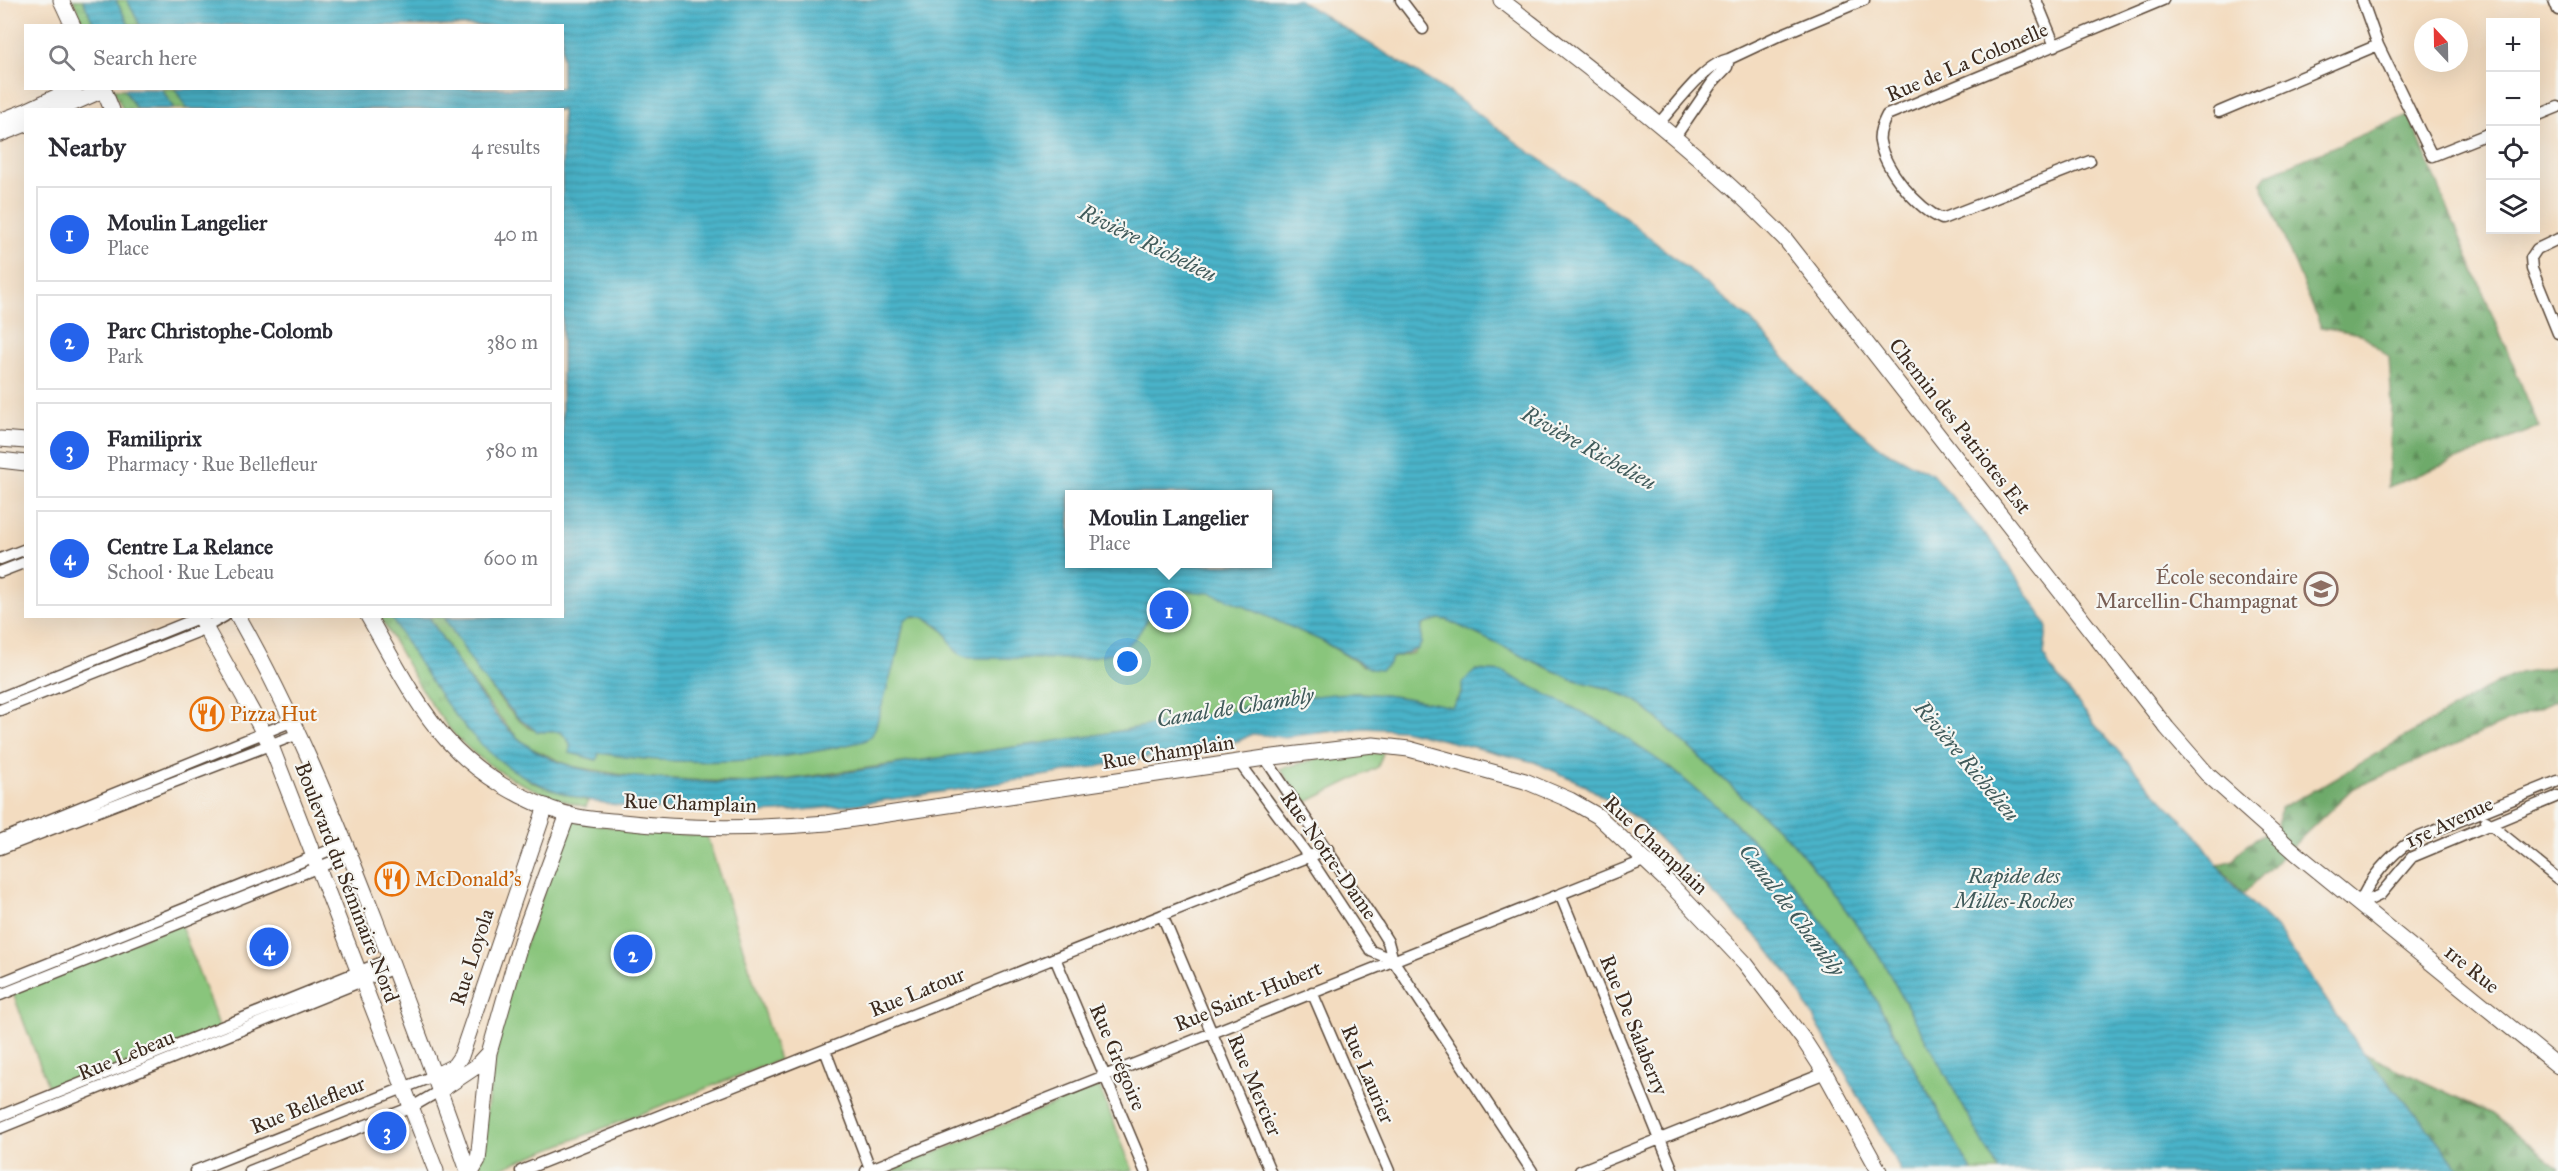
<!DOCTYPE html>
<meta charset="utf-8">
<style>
:root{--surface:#fff;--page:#f7f7f7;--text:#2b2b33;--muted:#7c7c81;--line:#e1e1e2;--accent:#2563eb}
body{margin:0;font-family:"IM FELL Great Primer",serif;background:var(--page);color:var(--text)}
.controls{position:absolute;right:18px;top:18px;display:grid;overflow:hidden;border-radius:0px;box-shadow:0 6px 24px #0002}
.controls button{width:54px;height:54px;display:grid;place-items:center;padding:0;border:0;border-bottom:2px solid var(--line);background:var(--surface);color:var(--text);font:30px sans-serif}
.compass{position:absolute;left:2414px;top:18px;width:54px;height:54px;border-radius:50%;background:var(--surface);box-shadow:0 6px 24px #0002;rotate:338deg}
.you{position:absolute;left:1128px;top:662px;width:21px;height:21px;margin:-15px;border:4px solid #fff;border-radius:50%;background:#1a73e8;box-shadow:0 0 0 9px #1a73e833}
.badge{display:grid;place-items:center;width:39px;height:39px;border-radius:50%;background:var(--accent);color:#fff;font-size:20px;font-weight:700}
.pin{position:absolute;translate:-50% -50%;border:3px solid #fff;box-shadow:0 2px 6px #0006}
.popup{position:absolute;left:1065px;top:490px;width:207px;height:78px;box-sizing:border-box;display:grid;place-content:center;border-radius:0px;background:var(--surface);filter:drop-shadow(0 2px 4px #0005);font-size:20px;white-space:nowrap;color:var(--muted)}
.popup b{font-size:22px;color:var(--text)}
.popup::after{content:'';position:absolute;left:50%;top:100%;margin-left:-12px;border:12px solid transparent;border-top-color:var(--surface)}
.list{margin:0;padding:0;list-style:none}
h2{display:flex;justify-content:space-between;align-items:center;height:78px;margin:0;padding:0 24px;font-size:26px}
h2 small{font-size:20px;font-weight:400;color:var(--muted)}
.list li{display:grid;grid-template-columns:39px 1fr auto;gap:18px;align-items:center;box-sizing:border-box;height:96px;margin:0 12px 12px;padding:0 12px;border:2px solid var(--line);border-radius:0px}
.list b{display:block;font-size:22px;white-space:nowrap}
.list p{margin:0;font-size:20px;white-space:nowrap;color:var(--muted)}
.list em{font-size:20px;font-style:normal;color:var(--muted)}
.icon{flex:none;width:33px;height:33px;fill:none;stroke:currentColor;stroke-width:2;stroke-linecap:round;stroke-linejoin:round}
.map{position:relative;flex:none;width:2558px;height:1171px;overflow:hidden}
.search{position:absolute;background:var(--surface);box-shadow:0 6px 24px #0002;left:24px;top:24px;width:540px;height:66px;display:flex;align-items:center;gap:15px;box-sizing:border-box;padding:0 21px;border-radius:0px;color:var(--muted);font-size:22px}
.panel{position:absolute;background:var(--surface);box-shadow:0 6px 24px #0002;left:24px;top:108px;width:540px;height:510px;border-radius:0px}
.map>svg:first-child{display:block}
.grass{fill:url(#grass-tufts);stroke:#62784c;stroke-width:1.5}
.forest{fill:url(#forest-firs);stroke:#546a44;stroke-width:1.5}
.green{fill:#89c57b;stroke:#62784c;stroke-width:1.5}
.water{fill:url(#water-rules);stroke:#426e74;stroke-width:1.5;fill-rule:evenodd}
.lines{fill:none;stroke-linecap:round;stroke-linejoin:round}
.street-casing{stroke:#574536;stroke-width:13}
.secondary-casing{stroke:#574536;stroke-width:17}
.street{stroke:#fff;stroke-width:10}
.secondary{stroke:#fff;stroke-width:15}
.labels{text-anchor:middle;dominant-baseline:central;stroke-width:4.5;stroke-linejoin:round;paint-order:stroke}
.street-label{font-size:21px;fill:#3b2a1e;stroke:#f6f6f2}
.education-label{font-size:21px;fill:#785e54;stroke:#f6f6f2;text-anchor:end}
.food-label{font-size:21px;fill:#c56008;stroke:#f6f6f2;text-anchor:start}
.water-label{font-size:22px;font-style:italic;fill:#405a5a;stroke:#f6f6f2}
</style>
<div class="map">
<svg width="2558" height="1171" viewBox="0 0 2558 1171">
<defs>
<pattern id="grass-tufts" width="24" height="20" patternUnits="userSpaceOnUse" patternTransform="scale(1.5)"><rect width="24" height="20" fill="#89c57b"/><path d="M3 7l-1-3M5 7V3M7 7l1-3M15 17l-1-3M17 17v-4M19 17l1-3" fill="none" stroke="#71a064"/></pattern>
<pattern id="forest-firs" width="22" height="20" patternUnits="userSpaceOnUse" patternTransform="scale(1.5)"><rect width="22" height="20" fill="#6eaa6b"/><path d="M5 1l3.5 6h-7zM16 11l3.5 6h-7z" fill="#5c8b57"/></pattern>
<pattern id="water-rules" width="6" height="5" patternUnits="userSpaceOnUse" patternTransform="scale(1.5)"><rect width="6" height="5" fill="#4ab3c9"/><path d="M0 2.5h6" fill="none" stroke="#3f92a3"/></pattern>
</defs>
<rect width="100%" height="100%" fill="#f6f6f2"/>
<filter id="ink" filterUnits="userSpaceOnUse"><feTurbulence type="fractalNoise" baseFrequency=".0167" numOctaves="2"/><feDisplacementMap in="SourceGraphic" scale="12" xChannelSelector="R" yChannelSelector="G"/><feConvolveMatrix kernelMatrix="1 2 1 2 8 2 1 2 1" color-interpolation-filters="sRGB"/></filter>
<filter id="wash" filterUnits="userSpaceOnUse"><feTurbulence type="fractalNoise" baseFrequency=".008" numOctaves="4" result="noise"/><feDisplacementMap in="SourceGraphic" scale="24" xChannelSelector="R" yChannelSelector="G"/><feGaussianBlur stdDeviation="1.35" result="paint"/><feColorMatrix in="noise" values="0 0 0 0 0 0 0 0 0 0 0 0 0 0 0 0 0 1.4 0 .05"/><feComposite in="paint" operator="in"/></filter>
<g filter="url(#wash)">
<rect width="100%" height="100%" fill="#f3dcc0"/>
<!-- grass -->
<path class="grass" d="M73,0H83L94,25H84Z
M113,89H124L136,109H123Z
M380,617H391L453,712L481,744L534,783L588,801L586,807C537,794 488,772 454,734C425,701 402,654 380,617Z"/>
<!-- forest -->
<path class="forest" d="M2409,115L2539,427L2388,487L2392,407L2389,357L2361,334L2321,327L2261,183L2266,175Z
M2558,666V700L2352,789L2243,894L2218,865L2233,860L2245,846L2278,826L2280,808L2322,786L2489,687L2519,673Z
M2363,1053L2492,1114L2558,1167V1171H2461L2422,1121Z"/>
<!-- green -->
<path class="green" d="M116,0H127L140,25H129Z
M162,89H175L187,109H174Z
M1174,590L1210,593L1230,600L1322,641L1363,666L1388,665L1392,658L1414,653L1421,644L1422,625L1439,619L1447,620L1571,679L1609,689L1635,700L1658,719L1793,843L1830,888L1880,957L1999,1171H1972L1861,973L1784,872L1731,819L1673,770L1503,672L1476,670L1452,707L1401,697L1359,693L1306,697L1091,736L790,779L747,783L635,777L571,766L531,748L517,737L486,701L464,672L429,617H444C459,641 507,721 534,730C543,732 552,729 561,732L570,743L571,753L596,760L599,753C688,768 776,763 864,741L898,651L904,621L907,617L922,616L944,631L956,650L969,658L1083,659L1152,610L1164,594Z
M1383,753L1378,767L1305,803L1280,769L1331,755Z
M569,820L630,830L707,836L779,1060L493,1171L484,1170L478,1161L504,1005Z
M180,923L220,1028L51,1094L12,991Z
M1099,1086L1133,1171H890Z"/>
<!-- water -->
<path class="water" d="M83,0H116L129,25H94Z
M127,0H1299L1450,93L1527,150L1619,213L1751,320L1813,390L1879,447L1932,474L1996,547L2040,613L2047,628L2044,655L2050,667L2096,726L2150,787L2196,835L2229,881L2278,930L2363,1053L2422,1121L2461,1171H1999L1880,957L1830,888L1793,843L1658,719L1635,700L1609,689L1571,679L1447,620L1439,619L1422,625L1421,644L1418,649L1392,658L1388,665L1381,670L1371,669L1322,641L1230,600L1210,593L1174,590L1164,594L1137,636L1120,651L1083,659L969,658C965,656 959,654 956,651C952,647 949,639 946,634C938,623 915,608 904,621L898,651L876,726L872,735L864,741C776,763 688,768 599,753L597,760L570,753V743L561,732H538L518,718L480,675L444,617L562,616V110L187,109L175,89L562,88V26L140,25ZM1070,494H1268V564H1070Z
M124,89H162L174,109H136Z
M391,617H429C454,657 491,722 531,748C570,773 618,776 663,779C691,780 720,784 749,783C803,780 857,771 911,762C971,753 1031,745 1091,736C1141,728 1192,716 1243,709V706L1247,708C1283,700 1322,693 1359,693C1390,694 1422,701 1452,707L1462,693V683L1476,670L1503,672L1605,724L1673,770L1731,819L1784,872L1861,973L1972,1171H1901L1791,978L1763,943L1642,822L1583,784L1534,762L1403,730L1364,728L1283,737L1252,734L1239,741C1146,758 1054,775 961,789C894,799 827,810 760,813C724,815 687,812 652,809C603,805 555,797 513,770C461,737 422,669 391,617Z"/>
</g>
<g filter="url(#ink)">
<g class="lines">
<defs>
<path id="street" d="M1401,0L1423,29
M2036,0L2055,46
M2362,0L2378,45L2432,156L2490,133
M2554,0L2558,10
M2219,112L2378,45
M2536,116L2558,107
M1659,123C1676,105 1704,64 1729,59L1780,35L1864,0
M1675,137L1712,83L1727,67L1729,59
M2090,161L1942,219C1917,208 1885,170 1880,142C1878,133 1883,123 1887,115L2163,0
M2558,239L2537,249L2531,258L2532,269L2558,333
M0,559L26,549
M0,572L26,562
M0,698L203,616
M0,710L197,632L225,616
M1265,758L1378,926L1388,942L1393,960L1532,1171
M1239,762L1309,857L1371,951L1393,960
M2486,821L2558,879
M0,840L293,721
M0,849L298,734
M1560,894L1673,1171
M2359,905C2369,879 2389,856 2412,840L2558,781
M2359,905L2380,895L2412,857L2558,796
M1162,915L1270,1171
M1055,958L1145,1171
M0,983L345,844
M1312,992L1389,1171
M0,995L349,855
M825,1050L871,1171
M0,1116L390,959
M0,1128L394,968
M195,1171L436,1075
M250,1171L412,1107L441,1090
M521,1171L1328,849
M866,1171L1646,860
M1580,1171L1825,1073"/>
<path id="secondary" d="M61,0L73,26
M1501,0C1599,76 1698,150 1785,239L2167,728L2207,774L2296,853L2558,1066
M103,88L112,110
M28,110L75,88
M58,110L103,90
M0,121L26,111
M0,134L26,124
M0,439L26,441
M0,460L26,463
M199,616L271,746L436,1171
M238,616C293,713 335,816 375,919C407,1003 439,1086 468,1171
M368,616C392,657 414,703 446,739C478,775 523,801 569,815C586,820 605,820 622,822C691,830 758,829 827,823L1265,758L1373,745L1409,749L1525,781L1570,800L1598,816L1670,884L1745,963L1803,1039L1825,1073L1879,1171
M436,1075L454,1066L461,1056L546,806
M441,1090L477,1066L489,1053L521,941L568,814
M472,1171L478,1161L489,1053"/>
</defs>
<!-- street casing -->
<use href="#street" class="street-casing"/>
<!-- secondary casing -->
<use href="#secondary" class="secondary-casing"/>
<!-- street -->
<use href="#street" class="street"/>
<!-- secondary -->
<use href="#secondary" class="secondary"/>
</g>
</g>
<!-- icons -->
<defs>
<symbol id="school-ring" viewBox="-11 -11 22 22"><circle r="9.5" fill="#f6f6f2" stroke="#8d6e63" stroke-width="1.5"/><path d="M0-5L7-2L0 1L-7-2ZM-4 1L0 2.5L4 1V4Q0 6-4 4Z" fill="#8d6e63"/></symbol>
<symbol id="restaurant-ring" viewBox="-11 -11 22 22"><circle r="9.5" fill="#f6f6f2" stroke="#e8710a" stroke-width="1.5"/><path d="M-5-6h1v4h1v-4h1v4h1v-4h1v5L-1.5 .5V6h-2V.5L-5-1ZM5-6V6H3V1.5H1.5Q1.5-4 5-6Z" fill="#e8710a"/></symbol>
</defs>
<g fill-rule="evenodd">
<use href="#school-ring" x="2302" y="570" width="38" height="38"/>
<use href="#restaurant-ring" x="188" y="695" width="38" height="38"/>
<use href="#restaurant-ring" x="373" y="860" width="38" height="38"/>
</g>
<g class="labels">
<!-- street labels -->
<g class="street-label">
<text transform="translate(1967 62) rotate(-23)">Rue de La Colonelle</text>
<text transform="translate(1960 426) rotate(52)">Chemin des Patriotes Est</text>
<text transform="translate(1168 752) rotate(-9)">Rue Champlain</text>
<text transform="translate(690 803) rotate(2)">Rue Champlain</text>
<text transform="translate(2449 822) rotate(-25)">15e Avenue</text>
<text transform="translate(1656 845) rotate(43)">Rue Champlain</text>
<text transform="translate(1329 855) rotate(55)">Rue Notre-Dame</text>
<text transform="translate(347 882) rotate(69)">Boulevard du Séminaire Nord</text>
<text transform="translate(472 957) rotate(-72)">Rue Loyola</text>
<text transform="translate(2472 969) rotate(39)">1re Rue</text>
<text transform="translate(917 992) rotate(-22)">Rue Latour</text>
<text transform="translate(1248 996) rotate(-22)">Rue Saint-Hubert</text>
<text transform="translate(1634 1025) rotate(68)">Rue De Salaberry</text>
<text transform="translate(126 1055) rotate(-22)">Rue Lebeau</text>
<text transform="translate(1118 1057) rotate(67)">Rue Grégoire</text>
<text transform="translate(1368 1074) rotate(67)">Rue Laurier</text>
<text transform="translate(1255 1085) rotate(67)">Rue Mercier</text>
<text transform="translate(308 1105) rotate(-22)">Rue Bellefleur</text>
</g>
<!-- education labels -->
<g class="education-label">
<text x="2298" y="577">École secondaire<tspan x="2298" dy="24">Marcellin-Champagnat</tspan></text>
</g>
<!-- food labels -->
<g class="food-label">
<text x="230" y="714">Pizza Hut</text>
<text x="415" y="879">McDonald's</text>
</g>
<!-- water labels -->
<g class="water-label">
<text transform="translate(1148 243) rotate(26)">Rivière Richelieu</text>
<text transform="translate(1589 448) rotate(29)">Rivière Richelieu</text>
<text transform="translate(1235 707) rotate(-9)">Canal de Chambly</text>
<text transform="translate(1967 761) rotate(50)">Rivière Richelieu</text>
<text x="2014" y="875">Rapide des<tspan x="2014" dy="25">Milles-Roches</tspan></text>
<text transform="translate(1792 910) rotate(53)">Canal de Chambly</text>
</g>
</g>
</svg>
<div class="controls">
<button>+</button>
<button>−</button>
<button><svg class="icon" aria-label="locate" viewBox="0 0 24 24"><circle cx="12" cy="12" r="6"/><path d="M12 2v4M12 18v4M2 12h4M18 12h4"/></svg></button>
<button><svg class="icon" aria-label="layers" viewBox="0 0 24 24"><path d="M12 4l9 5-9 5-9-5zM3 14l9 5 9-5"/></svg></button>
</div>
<svg class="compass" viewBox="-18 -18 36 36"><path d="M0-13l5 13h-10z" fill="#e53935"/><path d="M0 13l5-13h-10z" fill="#7c7c81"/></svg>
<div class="you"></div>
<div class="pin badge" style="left:1169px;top:610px">1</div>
<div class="popup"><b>Moulin Langelier</b>Place</div>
<div class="pin badge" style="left:633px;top:954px">2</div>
<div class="pin badge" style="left:387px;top:1131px">3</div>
<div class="pin badge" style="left:269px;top:947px">4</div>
<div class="search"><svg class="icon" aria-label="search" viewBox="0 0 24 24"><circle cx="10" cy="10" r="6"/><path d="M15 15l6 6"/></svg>Search here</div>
<section class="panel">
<h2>Nearby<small>4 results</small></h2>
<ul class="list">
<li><span class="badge">1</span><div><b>Moulin Langelier</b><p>Place</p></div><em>40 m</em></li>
<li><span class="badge">2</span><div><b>Parc Christophe-Colomb</b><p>Park</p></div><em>380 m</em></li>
<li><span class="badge">3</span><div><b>Familiprix</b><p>Pharmacy · Rue Bellefleur</p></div><em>580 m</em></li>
<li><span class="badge">4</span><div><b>Centre La Relance</b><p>School · Rue Lebeau</p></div><em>600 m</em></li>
</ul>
</section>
</div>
